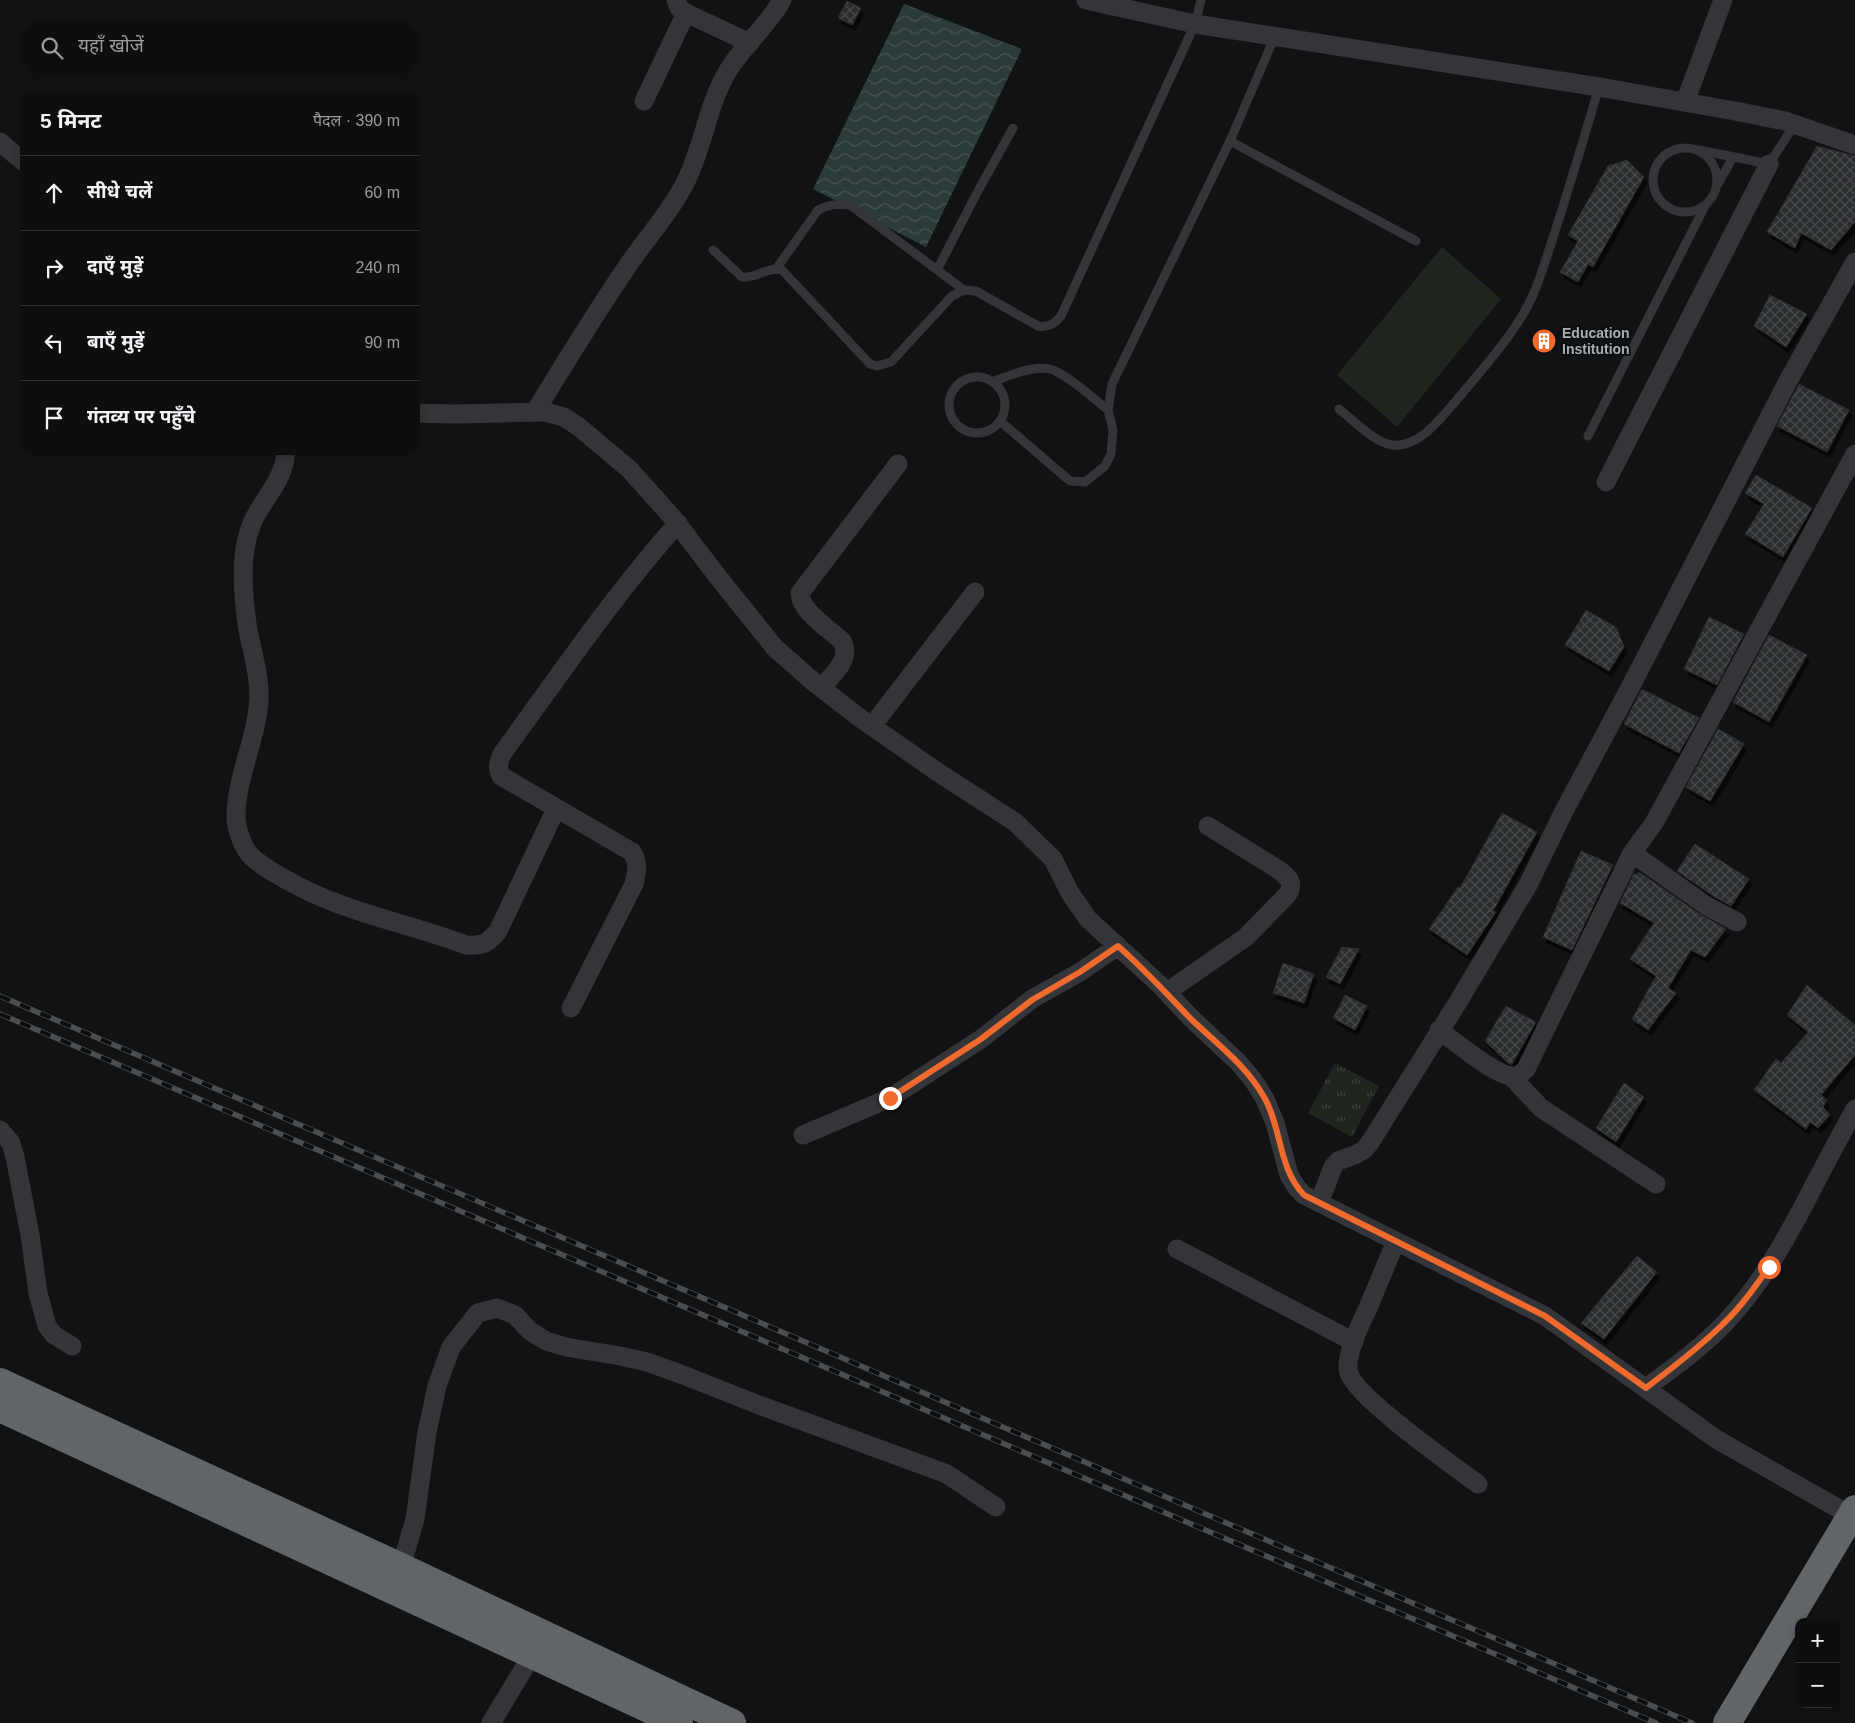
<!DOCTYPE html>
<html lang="hi">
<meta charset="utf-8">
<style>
:root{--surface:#0d0e0e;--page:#1b1c1c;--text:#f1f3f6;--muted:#9a9c9e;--line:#2d2e2e}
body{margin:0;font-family:Helvetica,"Noto Sans Devanagari",sans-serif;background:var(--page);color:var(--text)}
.controls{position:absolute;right:15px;bottom:15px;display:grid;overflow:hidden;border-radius:10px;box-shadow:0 2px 8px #0003}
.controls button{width:45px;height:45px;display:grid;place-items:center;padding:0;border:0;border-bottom:1px solid var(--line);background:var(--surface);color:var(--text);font:25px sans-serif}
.stop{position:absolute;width:15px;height:15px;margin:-11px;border:4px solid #f0692d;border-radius:50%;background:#fff}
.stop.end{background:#f0692d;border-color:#fff;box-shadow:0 1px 5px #0008}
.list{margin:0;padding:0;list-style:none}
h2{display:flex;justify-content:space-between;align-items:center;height:65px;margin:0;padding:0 20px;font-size:21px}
h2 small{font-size:16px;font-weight:400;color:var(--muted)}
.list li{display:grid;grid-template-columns:32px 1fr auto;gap:15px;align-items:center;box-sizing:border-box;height:75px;padding:0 20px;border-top:1px solid var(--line)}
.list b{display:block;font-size:19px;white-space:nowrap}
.list em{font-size:16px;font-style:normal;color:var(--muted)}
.icon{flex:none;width:28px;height:28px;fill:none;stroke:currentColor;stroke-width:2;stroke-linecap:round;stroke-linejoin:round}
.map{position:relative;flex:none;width:1855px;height:1723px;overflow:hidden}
.search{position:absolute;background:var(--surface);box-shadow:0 2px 8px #0003;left:20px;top:20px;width:400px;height:55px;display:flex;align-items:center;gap:12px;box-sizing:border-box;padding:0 18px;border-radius:28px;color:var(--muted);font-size:19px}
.panel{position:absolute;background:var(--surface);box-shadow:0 2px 8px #0003;left:20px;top:90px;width:400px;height:365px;border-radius:20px}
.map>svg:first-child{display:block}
.grass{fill:#1f261e}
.park{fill:url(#park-tufts)}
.water{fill:url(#water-waves)}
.building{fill:url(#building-cross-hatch);stroke:#2b2d2f;filter:url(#shadow)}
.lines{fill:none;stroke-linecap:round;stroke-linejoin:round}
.lane{stroke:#333538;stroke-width:9}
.street{stroke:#333538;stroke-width:19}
.highway{stroke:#5f6569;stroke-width:28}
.rail-casing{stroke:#4a4e51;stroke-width:5.5}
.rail{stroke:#0c0d0e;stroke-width:4;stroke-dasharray:11;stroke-linecap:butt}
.route{stroke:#f0692d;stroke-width:6}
.labels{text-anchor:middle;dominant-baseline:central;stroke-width:4;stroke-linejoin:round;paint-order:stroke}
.poi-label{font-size:14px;font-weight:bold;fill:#a3aeb4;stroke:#0c0d0e;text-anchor:start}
</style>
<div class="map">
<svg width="1855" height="1723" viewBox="0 0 1855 1723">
<defs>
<pattern id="park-tufts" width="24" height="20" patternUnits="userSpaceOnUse" patternTransform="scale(1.25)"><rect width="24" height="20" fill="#1f261e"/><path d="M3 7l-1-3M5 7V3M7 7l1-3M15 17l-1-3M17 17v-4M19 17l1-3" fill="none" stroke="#3c433c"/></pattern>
<pattern id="water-waves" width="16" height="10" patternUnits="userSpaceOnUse" patternTransform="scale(1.25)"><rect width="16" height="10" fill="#2b3a3b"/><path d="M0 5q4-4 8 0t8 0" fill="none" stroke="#475455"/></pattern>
<pattern id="building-cross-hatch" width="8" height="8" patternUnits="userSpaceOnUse" patternTransform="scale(1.25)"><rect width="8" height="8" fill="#2c2d2f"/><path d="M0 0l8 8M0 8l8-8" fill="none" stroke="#47494b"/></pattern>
<filter id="shadow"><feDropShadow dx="3" dy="5.5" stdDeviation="0" flood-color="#0009"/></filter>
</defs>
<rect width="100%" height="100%" fill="#111213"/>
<!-- grass -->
<path class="grass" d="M1442,247L1501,299L1397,427L1337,375Z"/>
<!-- park -->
<path class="park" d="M1335,1063L1379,1086L1352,1137L1308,1113Z"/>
<!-- water -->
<path class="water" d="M904,4L1022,49L926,247L813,189Z"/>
<!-- building -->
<path class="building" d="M847,1L861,8L852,25L838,18Z
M1817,146L1855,156V222L1831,250L1801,233L1795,248L1767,232Z
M1627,160L1644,177L1593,267L1588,264L1578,282L1560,272L1578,241L1568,235L1608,166Z
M1770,295L1807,314L1786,347L1754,326Z
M1799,384L1849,410L1827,452L1777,426Z
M1756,475L1812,508L1783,557L1745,534L1764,504L1745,493Z
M1586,610L1617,628L1624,647L1609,671L1565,645Z
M1709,617L1744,634L1717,685L1684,669Z
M1769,635L1807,655L1769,722L1733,702Z
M1642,689L1699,718L1679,753L1624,724Z
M1718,729L1744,744L1710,801L1686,787Z
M1502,813L1537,832L1493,911L1496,912L1467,955L1429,929L1458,887L1460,888Z
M1695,844L1749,879L1731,906L1713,896L1677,871Z
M1581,851L1613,865L1572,950L1543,937Z
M1639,872L1701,915L1726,929L1705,957L1691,950L1668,988L1676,993L1648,1030L1632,1019L1656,976L1630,959L1654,923L1620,903L1634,874L1637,875Z
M1342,947L1359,949L1340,984L1326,977Z
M1283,963L1314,974L1304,1003L1273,993Z
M1807,985L1855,1025V1055L1821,1095L1827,1100L1823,1107L1830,1115L1818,1128L1810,1122L1806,1129L1754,1090L1776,1059L1781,1063L1808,1032L1787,1015Z
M1345,995L1367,1006L1355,1030L1333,1018Z
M1506,1006L1536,1022L1512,1064H1509L1485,1041Z
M1624,1083L1644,1097L1616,1142L1596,1128Z
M1637,1256L1657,1272L1604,1339L1581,1323Z"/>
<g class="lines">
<!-- lane -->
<path class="lane" d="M1230,141L1416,241
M1653 180a32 32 0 1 1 64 0a32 32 0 1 1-64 0Z
M1699,150L1769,164L1795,124
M1718,184L1733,157
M713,250L742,277C757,279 767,266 782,270L870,364L877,366L891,362L952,296L964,290L976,291L1038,326C1048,328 1055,324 1061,316L1195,24L1201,0
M776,269L818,210C829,204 837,204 850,205L964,290
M937,270L979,189L1013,128
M949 405a28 28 0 1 1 56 0a28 28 0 1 1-56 0Z
M992,382C1009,376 1032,365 1050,369C1066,373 1095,400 1108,410
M1339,409C1353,420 1375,443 1392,445C1419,448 1439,420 1455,402C1478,374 1503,347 1522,316C1537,292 1544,264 1553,238C1569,188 1584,138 1599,87
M1000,421L1070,481L1085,482L1105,466L1111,454L1113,430L1108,410L1112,384L1230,141L1275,36
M1588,436L1706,204"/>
<!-- street -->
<path class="street" d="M676,0L679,8L686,13L750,43
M1086,0L1195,24L1599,87L1735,111L1785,121L1855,145
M644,101L686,13
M1685,102L1723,0
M0,142L26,164
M535,412C566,361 597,310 631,261C649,235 671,211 685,183C704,147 707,104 729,69C744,45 768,25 782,0
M414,413L455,414L546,412L564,417L579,427L629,469L673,518L718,577L775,648L816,684L860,718L936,771L1015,822L1053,859L1070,893L1088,919L1160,985L1191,1018L1239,1063L1253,1080L1265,1099L1275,1123L1289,1175L1297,1188L1304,1195L1545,1316L1716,1439L1855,1518
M286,449C285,481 264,496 252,523C248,533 245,546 244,556C242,578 244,602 247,624C251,649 260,674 259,699C257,739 236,777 236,817C236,828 243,848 251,856C261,866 273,872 285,879C341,912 405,922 466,945C483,946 487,944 498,931L556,809
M1606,482L1769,164
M821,688C833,674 852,659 842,641C829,629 800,611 800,593L898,464
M872,726L975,592
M1632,853L1707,906L1737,922
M1167,992L1246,937L1287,895C1295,883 1289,878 1279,870L1208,826
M571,1008L634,884C637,871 639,863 632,852L501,776C497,768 498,763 502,754C559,676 613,596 678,523
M1439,1030C1455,1041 1495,1076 1513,1076C1519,1076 1522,1073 1526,1069L1632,853L1654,823L1855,454
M1511,1076L1541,1108L1656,1184
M0,1130L11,1143L15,1157L30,1235L38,1293L47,1326L54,1335L72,1346
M803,1135L890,1098L981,1039L1032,999L1080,972L1118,946
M1319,1203L1333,1167L1338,1161L1357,1154L1365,1149L1371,1141L1458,1002L1528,885L1564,811L1632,684L1789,379L1855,262
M1396,1241C1387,1263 1377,1286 1368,1308C1360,1325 1347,1351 1348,1369C1349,1393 1455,1467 1478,1484
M1177,1249L1354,1342
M1646,1388C1673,1368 1701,1348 1725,1323C1759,1287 1782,1246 1805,1203C1821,1171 1838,1140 1855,1109
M401,1567L415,1519L427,1432L437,1386L451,1347L478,1313L497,1308L515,1315L530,1331L546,1341L566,1347L620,1356L647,1362L683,1375L759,1405L947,1474L996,1507
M491,1723L532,1655"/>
<!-- highway -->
<path class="highway" d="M0,1382L401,1567L732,1723
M0,1408L679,1723
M1727,1723L1855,1509"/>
<defs>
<path id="rail" d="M0,996L1692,1723
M0,1014L1656,1723"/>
</defs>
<!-- rail casing -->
<use href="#rail" class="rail-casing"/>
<!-- rail -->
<use href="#rail" class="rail"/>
</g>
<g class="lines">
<!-- route -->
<path class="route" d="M890,1098L981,1039L1032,1000L1080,972L1118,946C1144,969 1167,994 1191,1019C1217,1044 1246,1065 1264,1097C1282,1128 1278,1168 1304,1195L1545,1316L1646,1388C1672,1368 1699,1348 1723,1324C1741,1307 1755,1287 1769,1267"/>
</g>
<!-- icons -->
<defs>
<symbol id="building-disc" viewBox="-11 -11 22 22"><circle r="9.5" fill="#f0692d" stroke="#0c0d0e"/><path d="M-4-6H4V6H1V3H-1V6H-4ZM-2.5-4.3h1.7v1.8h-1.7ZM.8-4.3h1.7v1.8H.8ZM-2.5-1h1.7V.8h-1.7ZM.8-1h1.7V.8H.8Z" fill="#fff"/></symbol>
</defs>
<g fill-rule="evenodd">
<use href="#building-disc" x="1530" y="327" width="28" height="28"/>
</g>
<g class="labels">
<!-- poi labels -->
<g class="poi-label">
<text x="1562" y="333">Education<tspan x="1562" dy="16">Institution</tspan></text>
</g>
</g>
</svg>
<div class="controls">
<button>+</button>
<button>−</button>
</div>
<div class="stop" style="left:1769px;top:1267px"></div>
<div class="stop end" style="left:890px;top:1098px"></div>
<div class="search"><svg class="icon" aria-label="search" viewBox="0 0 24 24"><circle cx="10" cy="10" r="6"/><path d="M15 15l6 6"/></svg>यहाँ खोजें</div>
<section class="panel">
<h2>5 मिनट<small>पैदल · 390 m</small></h2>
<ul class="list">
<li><svg class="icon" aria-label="ahead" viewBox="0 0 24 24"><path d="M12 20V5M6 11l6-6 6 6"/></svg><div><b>सीधे चलें</b></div><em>60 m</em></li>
<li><svg class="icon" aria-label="right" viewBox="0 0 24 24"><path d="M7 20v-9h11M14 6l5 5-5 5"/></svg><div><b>दाएँ मुड़ें</b></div><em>240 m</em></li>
<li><svg class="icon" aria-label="left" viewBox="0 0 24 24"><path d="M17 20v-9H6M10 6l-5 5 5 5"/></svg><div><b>बाएँ मुड़ें</b></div><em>90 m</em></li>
<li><svg class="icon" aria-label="arrive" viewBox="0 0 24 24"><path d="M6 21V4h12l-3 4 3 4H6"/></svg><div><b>गंतव्य पर पहुँचे</b></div></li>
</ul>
</section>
</div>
